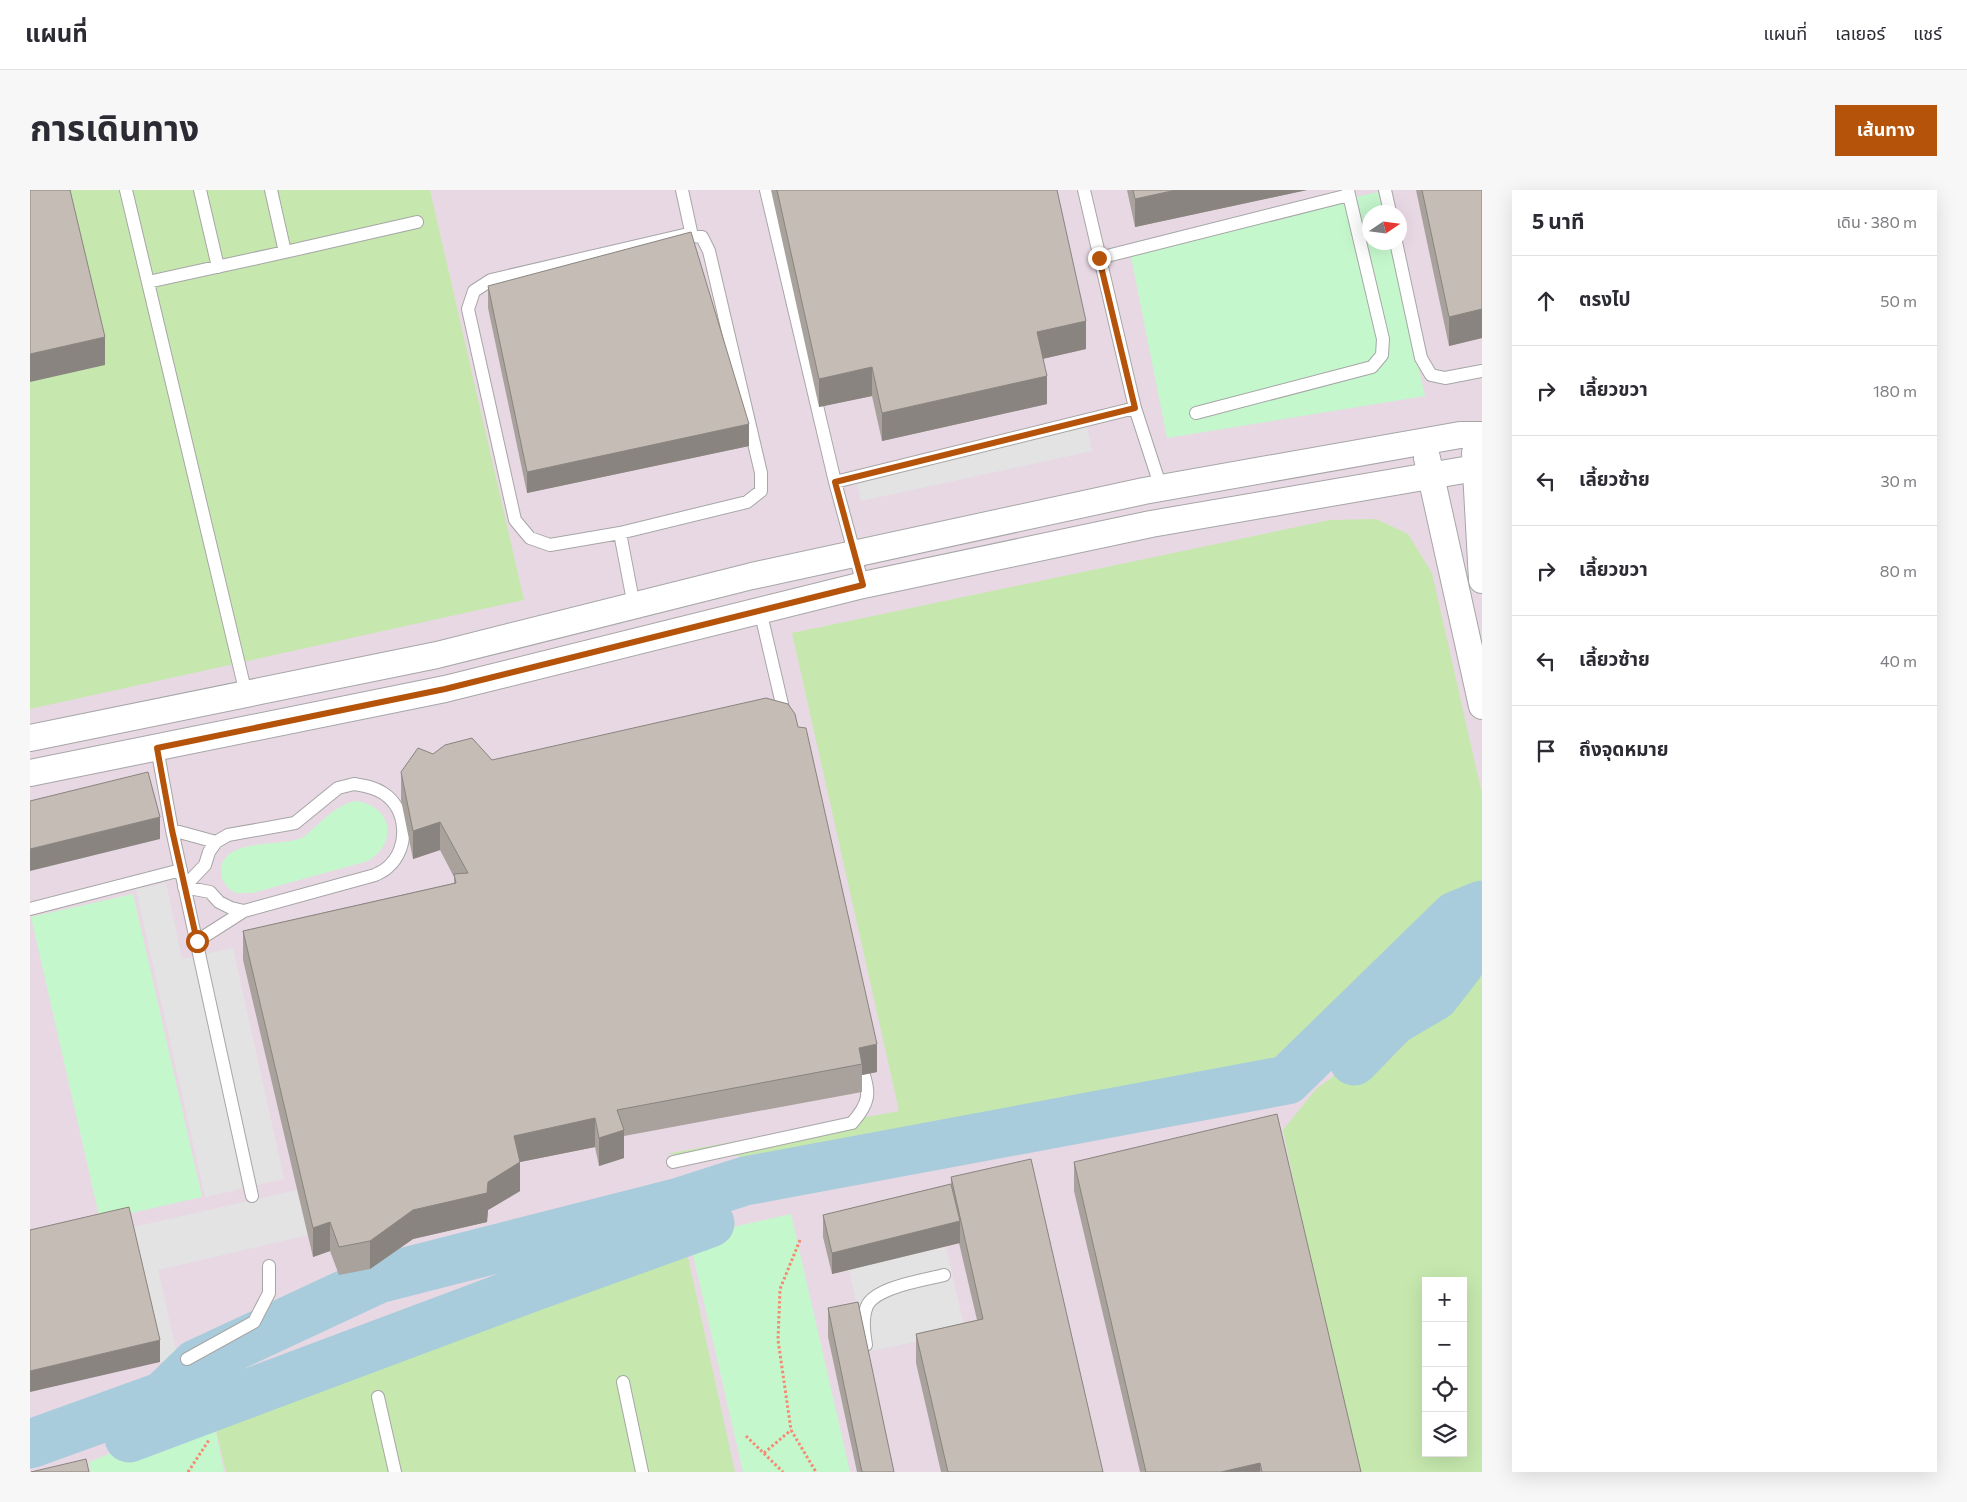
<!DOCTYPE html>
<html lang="th">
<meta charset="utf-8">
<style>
:root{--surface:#fff;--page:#f7f7f7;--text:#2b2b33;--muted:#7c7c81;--line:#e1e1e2;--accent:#b45309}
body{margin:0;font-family:Commissioner,"Noto Sans Thai",sans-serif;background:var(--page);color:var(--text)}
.controls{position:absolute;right:15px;bottom:15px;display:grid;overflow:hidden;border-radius:0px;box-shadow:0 5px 20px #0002}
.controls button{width:45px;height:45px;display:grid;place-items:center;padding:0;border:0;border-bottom:1px solid var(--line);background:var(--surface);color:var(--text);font:25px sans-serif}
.compass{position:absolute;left:1332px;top:15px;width:45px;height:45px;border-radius:50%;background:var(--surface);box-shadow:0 5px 20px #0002;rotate:77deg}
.stop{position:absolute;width:15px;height:15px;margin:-11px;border:4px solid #b45309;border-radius:50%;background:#fff}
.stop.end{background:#b45309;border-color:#fff;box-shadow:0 1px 5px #0008}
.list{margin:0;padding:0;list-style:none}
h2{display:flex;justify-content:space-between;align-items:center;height:65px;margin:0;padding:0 20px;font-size:21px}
h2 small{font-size:16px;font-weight:400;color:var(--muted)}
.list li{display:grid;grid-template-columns:32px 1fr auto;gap:15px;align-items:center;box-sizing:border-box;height:90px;padding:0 20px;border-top:1px solid var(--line)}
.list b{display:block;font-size:19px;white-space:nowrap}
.list em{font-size:16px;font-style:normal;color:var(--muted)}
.icon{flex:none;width:28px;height:28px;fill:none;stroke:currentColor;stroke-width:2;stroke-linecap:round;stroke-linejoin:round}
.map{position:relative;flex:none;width:1452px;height:1282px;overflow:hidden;border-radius:0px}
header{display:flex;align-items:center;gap:30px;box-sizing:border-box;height:70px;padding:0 25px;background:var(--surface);border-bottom:1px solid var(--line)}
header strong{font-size:24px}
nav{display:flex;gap:28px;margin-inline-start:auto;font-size:18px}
.intro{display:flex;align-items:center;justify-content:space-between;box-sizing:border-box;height:120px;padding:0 30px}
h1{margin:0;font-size:35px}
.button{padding:12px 22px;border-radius:0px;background:var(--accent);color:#fff;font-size:18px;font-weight:700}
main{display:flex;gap:30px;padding:0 30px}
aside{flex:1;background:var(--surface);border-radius:0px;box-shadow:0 5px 20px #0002}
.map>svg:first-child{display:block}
.industrial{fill:#e8d8e4;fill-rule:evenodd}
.grass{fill:#c6e8ae;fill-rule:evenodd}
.park{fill:#c5f7cd}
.parking{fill:#e3e3e3}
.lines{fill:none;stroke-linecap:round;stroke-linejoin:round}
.river{stroke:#a8ccdb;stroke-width:49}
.service-casing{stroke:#a6a6a6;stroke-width:14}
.minor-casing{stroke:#a6a6a6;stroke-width:28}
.path{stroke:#f58972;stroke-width:3;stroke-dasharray:2.5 2.5;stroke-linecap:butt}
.service{stroke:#fff;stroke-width:12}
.minor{stroke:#fff;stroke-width:26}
.wall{fill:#a9a29c}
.shaded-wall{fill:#89847f}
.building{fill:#c4bcb5;stroke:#89847f}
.route{stroke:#b45309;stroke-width:6}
</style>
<header>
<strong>แผนที่</strong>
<nav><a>แผนที่</a><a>เลเยอร์</a><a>แชร์</a></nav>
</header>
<div class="intro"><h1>การเดินทาง</h1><a class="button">เส้นทาง</a></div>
<main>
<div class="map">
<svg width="1452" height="1282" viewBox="0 0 1452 1282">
<rect width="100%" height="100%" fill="#efede6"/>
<!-- industrial -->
<path class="industrial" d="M0,0H1452V1282H0ZM1340,22H1370V52H1340ZM1396,1091H1433V1263H1396Z"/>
<!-- grass -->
<path class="grass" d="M0,0H400L494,410L0,519Z
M1346,329L1378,344L1402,383L1452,604V695L1445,698L1425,702L1258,874L730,988L709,966L636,964L869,921L762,443L1300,330Z
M1452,741V1282H1324L1253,940L1286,899L1331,866L1364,830L1405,806L1432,770ZM1396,1091H1433V1263H1396Z
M654,1049L705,1282H196L182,1223Z"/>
<!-- park -->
<path class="park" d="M1348,2L1353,22H1340V52L1360,53L1395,206L1137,248L1099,57Z
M325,611C362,615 369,652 338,671L222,703H206C197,698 190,691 191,679C194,648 250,657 272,648C276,646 280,641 284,638C297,626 308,615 325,611Z
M103,704L172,1007L70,1030L1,727Z
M761,1024L820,1282H713L659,1047Z
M182,1223L194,1282H61L59,1272Z"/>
<!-- parking -->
<path class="parking" d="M1056,233L1062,261L831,311L825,282Z
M136,693L152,769L203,758L254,989L175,1007L106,699Z
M267,1000L278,1045L128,1080L148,1168L130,1172L99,1038Z
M916,1057L935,1141L837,1162L819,1079Z"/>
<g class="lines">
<!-- river -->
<path class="river" d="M1324,871L1364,830L1405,806L1429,775L1452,740
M99,1248L505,1096L680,1033
M0,1254L133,1206L166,1174L348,1089L646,1013L715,991L1257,890L1425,726L1452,715"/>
<defs>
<path id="service" d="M96,0L216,504
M170,0L188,77
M652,0L662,46
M736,0L805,292L833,395
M1054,0L1105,218L1131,298
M1355,0L1360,22
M1366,52L1391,168L1401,185L1415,188L1452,181
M255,62L387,32
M1069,68L1319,5L1318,0
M118,92L255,62L241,0
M1166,223L1342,177L1352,165L1353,149L1319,5
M805,292L1105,218
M590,343L717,312L731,301V283L679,61L672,47L654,45L461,90L444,101L438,119L485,330L500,348L520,355L590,343L604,416
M730,420L755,527
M127,558L142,640L222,1006
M324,594C335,596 344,597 353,603C378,619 380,658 358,677C354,681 349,683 345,685L214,721L201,718L189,712L180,702L154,697L175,675L179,662L186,652L198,645L265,633L308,598Z
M142,640L186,652
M0,719L151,680
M167,751L214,721
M643,972L822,933C845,907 837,900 830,869
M836,1155C834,1142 832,1128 837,1116C845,1097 895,1090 914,1085
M157,1169L224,1132L239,1103V1076
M593,1192L612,1282
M348,1207L365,1282"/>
<path id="minor" d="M1445,263L1452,390
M1397,268L1452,516
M0,548L407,465L722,386L1114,301L1430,245H1452
M0,583L415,499L833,395L1121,334L1434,280L1452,279"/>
</defs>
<!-- service casing -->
<use href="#service" class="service-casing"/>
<!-- minor casing -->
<use href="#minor" class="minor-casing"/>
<!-- path -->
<path class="path" d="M770,1050L750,1099L748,1150L761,1240L786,1282
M716,1246L753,1282
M734,1263L761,1240
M158,1282L179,1250"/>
<!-- service -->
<use href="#service" class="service"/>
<!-- minor -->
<use href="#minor" class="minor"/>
</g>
<!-- wall -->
<path class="wall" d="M741,0H1027L1056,159L1013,169L1017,214L852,251L842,206L789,217Z
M1097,0H1277L1105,37Z
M1386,0H1452V148L1419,156Z
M458,96L719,256L497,303L458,118Z
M403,564L462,570L847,882L832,885V902L594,946V968L569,976L565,957L490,972V1001L458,1020L457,1032L383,1049L340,1079L309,1085L300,1061L283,1067L213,770V741L424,693V687L410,660L383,669L371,610V582Z
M1044,972L1331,1282H1110L1044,1001Z
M921,987L1073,1282H911L886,1173V1144L947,1130L929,1053L802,1084L793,1047V1025L921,994Z
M798,1118L864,1282H827L798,1147Z"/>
<!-- shaded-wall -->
<path class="shaded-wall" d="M1146,0H1277L1105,37V9Z
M1452,119V148L1419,156V127Z
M1056,131V159L1007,170V142Z
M75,147V175L0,192V164Z
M842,177V206L789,217V189Z
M1017,186V214L852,251V223Z
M719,234V256L497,303V282Z
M130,627V649L0,681V659Z
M410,632V660L383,669V641Z
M847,854V882L832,885V874L829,858Z
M565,928V957L490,972V1001L458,1020L457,1032L383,1049L340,1079V1051L383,1020L458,992L484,946Z
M594,940V968L569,976V948Z
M930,1031V1053L802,1084V1063Z
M300,1032V1061L283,1067V1038Z
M130,1150V1172L0,1202V1181Z
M1230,1273V1282H1191Z"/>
<!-- building -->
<path class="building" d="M0,0H40L75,147L0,164Z
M747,0H1027L1056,131L1007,142L1017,186L852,223L842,177L789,189Z
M1103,0H1146L1105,9Z
M1392,0H1452V119L1419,127Z
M661,42L719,234L497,282L458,96Z
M736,508L758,514L765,524L768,537L776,538L847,854L829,858L832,874L587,920L594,940L569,948L565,928L484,946L490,972L458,992L457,1003L383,1020L340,1051L309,1057L300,1032L283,1038L213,741L426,693L424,684L438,683L410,632L383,641L371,582L388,558L403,564L415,555L442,548L462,570Z
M118,582L130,627L0,659V611Z
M1247,924L1331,1282H1232L1230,1273L1191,1282H1116L1044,972Z
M1001,969L1073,1282H918L886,1144L953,1129L921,987Z
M921,994L930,1031L802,1063L793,1025Z
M99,1017L130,1150L0,1181V1040Z
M828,1112L864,1282H832L798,1118Z
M56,1269L59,1282H1Z"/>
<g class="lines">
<!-- route -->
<path class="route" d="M167,751L142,640L127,558L415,499L833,395L805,292L1105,218L1069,68"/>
</g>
</svg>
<div class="controls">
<button>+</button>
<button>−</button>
<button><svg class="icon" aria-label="locate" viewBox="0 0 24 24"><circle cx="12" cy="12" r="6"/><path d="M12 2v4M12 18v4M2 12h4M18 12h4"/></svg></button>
<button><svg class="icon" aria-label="layers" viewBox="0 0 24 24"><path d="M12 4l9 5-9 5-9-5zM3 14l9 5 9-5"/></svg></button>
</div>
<svg class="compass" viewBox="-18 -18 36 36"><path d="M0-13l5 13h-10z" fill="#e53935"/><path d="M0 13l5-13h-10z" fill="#7c7c81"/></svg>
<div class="stop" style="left:167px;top:751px"></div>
<div class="stop end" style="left:1069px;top:68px"></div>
</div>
<aside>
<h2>5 นาที<small>เดิน · 380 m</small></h2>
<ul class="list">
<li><svg class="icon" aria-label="ahead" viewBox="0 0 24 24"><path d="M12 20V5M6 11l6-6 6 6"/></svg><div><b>ตรงไป</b></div><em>50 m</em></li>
<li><svg class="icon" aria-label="right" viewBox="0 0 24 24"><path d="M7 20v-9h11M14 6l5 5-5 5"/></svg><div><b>เลี้ยวขวา</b></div><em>180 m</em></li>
<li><svg class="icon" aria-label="left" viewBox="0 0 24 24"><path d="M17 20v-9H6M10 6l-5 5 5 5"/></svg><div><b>เลี้ยวซ้าย</b></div><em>30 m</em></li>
<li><svg class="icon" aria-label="right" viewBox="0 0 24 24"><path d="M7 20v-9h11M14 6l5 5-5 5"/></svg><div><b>เลี้ยวขวา</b></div><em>80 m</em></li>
<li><svg class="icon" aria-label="left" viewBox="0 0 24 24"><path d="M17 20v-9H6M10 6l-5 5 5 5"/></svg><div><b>เลี้ยวซ้าย</b></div><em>40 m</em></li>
<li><svg class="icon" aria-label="arrive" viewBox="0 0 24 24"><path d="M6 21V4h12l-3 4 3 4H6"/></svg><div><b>ถึงจุดหมาย</b></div></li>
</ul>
</aside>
</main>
